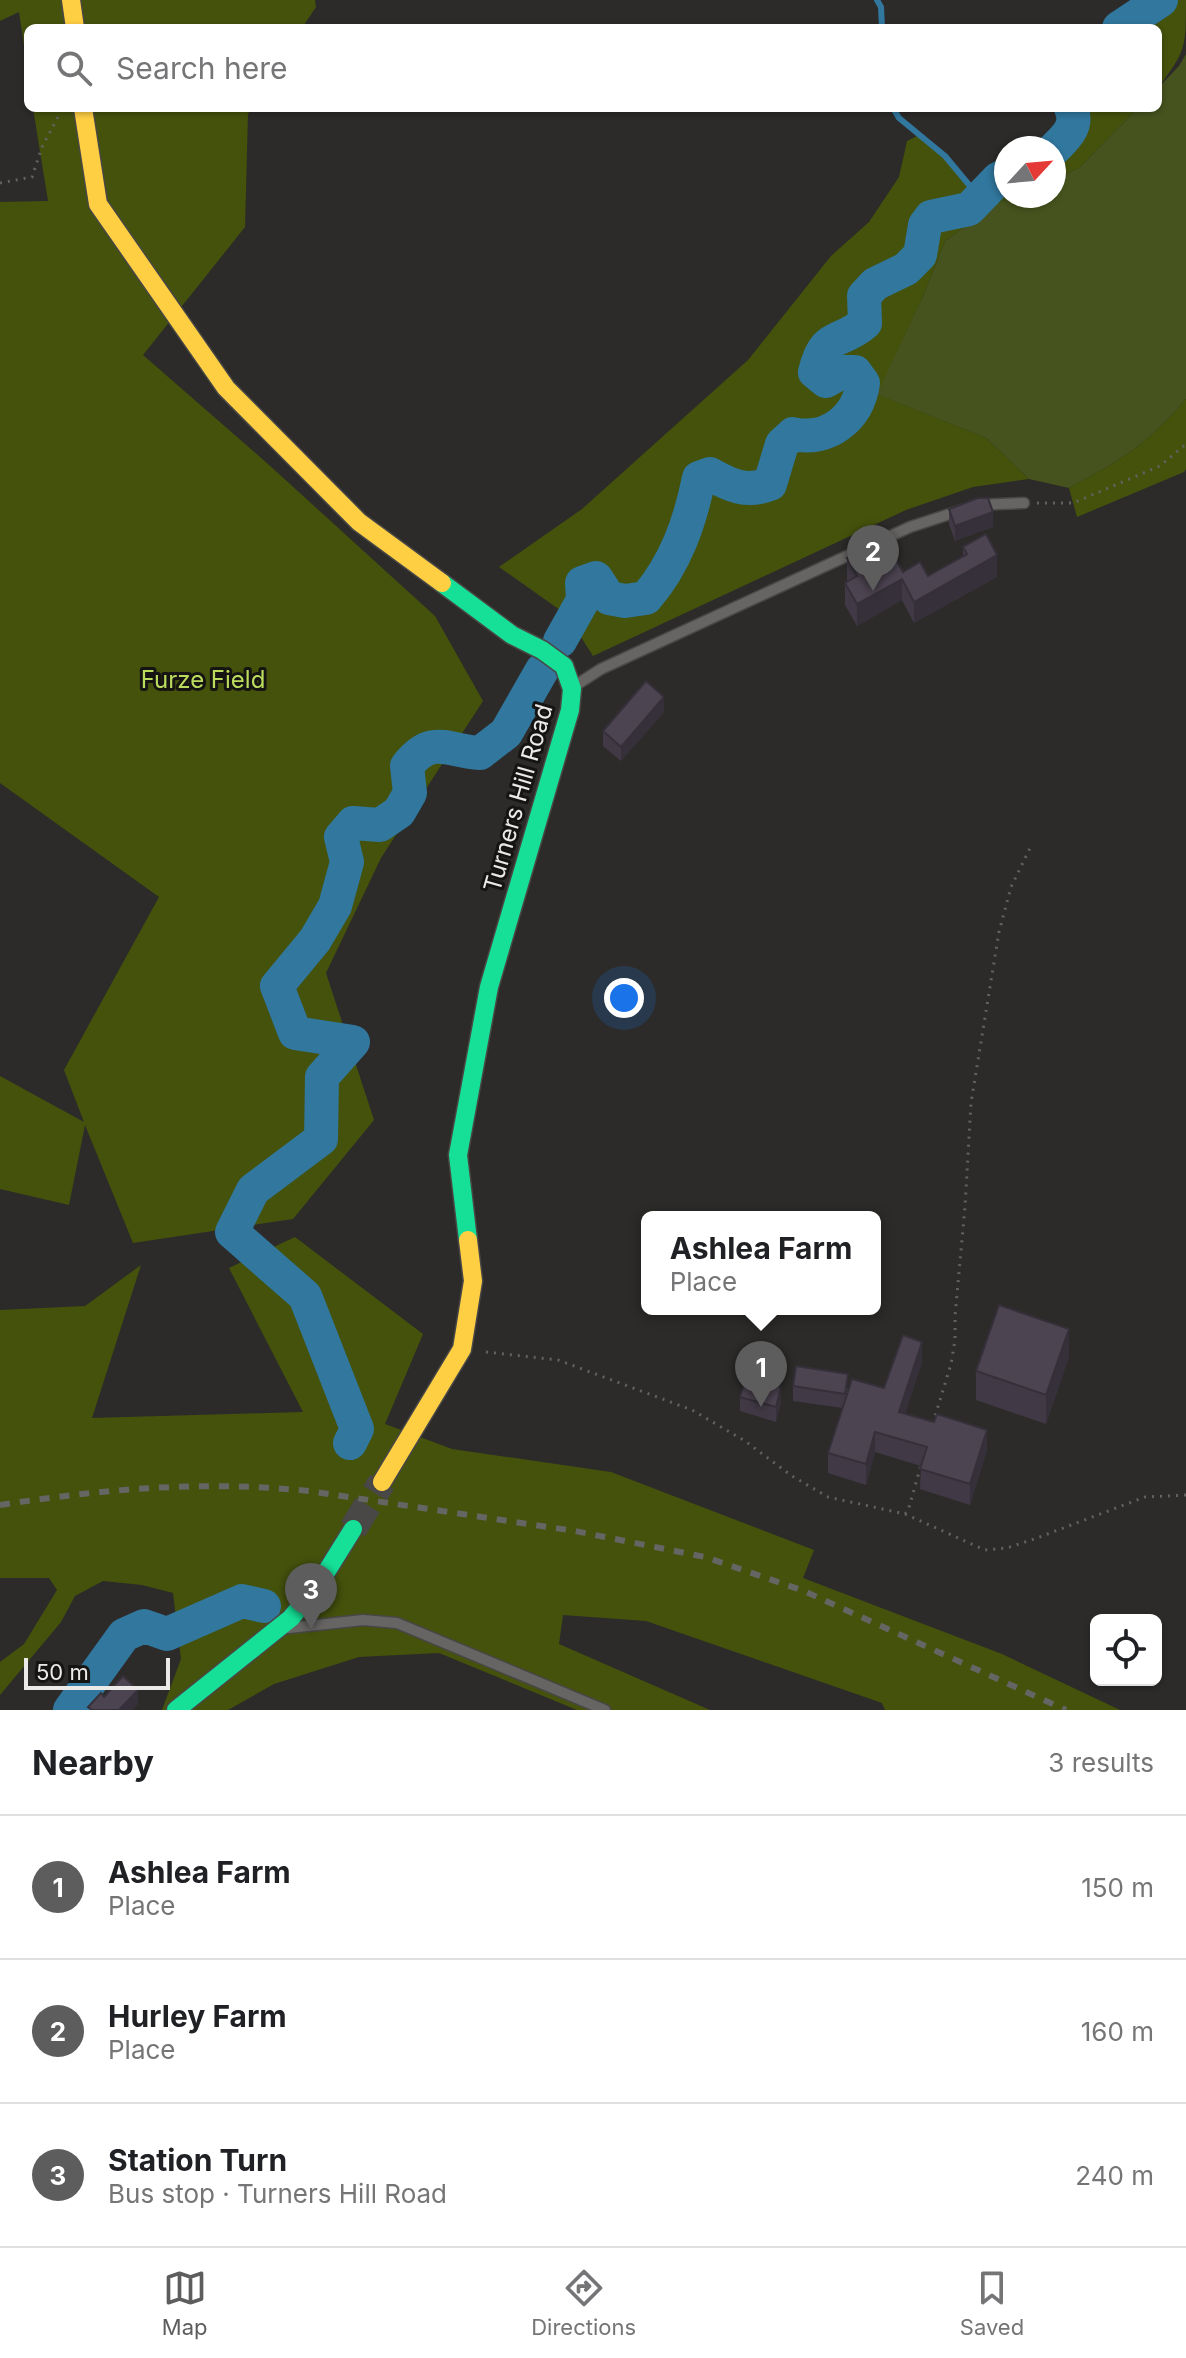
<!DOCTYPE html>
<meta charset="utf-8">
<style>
:root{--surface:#fff;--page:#f6f6f6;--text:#202124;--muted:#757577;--line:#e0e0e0;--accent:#5e5d5e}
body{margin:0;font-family:Inter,sans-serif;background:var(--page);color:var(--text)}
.controls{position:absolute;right:24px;bottom:24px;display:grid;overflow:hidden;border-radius:12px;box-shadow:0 2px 6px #0004}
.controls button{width:72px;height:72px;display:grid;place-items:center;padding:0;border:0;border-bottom:2px solid var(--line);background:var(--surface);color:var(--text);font:40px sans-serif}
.compass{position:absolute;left:994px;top:136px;width:72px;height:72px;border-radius:50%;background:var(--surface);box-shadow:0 2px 6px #0004;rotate:64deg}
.scale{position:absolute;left:24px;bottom:20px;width:146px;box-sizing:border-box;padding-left:8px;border:4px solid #eceae8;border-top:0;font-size:22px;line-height:28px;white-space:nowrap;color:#eceae8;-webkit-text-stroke:6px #151412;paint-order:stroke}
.you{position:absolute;left:624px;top:998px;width:28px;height:28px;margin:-20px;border:6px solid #fff;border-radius:50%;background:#1a73e8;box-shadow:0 0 0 12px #1a73e833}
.badge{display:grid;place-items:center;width:52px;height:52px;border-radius:50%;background:var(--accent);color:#fff;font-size:26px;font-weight:700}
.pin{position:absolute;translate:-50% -66px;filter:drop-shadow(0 2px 4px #0008)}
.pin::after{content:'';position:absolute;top:42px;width:28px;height:24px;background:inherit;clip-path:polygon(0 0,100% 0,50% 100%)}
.popup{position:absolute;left:641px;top:1211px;width:240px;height:104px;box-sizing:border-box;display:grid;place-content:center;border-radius:12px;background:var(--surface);filter:drop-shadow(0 2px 6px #0005);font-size:26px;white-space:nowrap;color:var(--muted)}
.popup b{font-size:30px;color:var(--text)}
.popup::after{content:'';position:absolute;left:50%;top:100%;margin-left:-16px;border:16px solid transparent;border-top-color:var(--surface)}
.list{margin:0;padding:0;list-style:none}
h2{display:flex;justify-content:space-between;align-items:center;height:104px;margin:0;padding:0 32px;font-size:34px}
h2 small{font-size:26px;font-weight:400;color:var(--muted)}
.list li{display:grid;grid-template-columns:52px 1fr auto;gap:24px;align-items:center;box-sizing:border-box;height:144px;padding:0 32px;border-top:2px solid var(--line)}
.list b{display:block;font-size:30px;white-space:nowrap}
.list p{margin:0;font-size:26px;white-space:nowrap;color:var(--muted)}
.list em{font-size:26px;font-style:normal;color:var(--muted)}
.icon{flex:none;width:44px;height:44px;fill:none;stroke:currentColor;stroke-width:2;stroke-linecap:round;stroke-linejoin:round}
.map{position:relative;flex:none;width:1186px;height:1710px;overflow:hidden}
.search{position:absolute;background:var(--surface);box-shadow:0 2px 6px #0004;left:24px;right:24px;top:24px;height:88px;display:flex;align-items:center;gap:20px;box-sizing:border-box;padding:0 28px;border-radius:12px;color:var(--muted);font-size:30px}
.sheet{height:536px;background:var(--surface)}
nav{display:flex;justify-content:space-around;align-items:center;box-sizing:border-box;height:112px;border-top:2px solid var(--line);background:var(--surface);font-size:22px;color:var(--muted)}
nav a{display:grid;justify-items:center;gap:4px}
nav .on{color:var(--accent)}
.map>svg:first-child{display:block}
.green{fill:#46531e}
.forest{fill:#44520c}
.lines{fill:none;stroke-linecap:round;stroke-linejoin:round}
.stream{stroke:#31779e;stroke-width:6}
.river{stroke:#31779e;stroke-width:34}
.secondary-tunnel{stroke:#494846;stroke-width:28;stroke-dasharray:28 14;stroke-linecap:butt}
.lane-casing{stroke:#484746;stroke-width:13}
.fast-casing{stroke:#484746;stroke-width:21}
.slow-casing{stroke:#484746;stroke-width:21}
.path{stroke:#626261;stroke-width:3;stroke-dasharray:2 6;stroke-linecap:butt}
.lane{stroke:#666564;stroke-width:10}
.fast{stroke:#16e098;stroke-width:18}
.slow{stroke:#ffcf43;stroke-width:18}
.rail{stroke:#656564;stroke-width:6;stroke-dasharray:10 10;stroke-linecap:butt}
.wall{fill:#413a46}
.shaded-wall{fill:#353039}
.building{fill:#4c4451;stroke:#353039;stroke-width:2}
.labels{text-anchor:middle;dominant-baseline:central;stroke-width:6;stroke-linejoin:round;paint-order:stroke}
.park-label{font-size:24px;fill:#bbdb5d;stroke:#151412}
.street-label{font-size:24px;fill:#eceae8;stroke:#151412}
</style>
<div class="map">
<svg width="1186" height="1710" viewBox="0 0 1186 1710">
<rect width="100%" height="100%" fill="#2c2b29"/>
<!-- green -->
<path class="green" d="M1186,54V399C1148,444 1120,461 1069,488L1029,479L986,438L876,394L924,294L945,241L998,203L1015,196H1054V179L1079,168L1138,108H1158V88L1179,66Z"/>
<!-- forest -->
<path class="forest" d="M0,0H315L316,7L302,28H28V73L19,12L0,21Z
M1161,0H1186C1186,48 1186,51 1158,88V28H1119Z
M33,108H251L248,114L245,227L143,355L268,464L435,616L483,701L381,858L326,973L374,1120L293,1219L133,1243L85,1125L69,1205L0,1189V1076L84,1122L64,1070L159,897L0,783V202L48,201Z
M1071,108H1138L1079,168L1054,179V149C1066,137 1079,126 1071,108Z
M919,135L945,156L980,198L998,179L1006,175V196H1015L998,203L945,241L924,294L877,394L986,438L1029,479L973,487L906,510L593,656L567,615L499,567L582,509L748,360L831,256L869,222L899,177L907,141Z
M1186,399V469L1184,472L1077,517L1069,488C1120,461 1148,444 1186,399Z
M295,1237L423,1334L385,1424L452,1449L611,1472L814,1550L803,1578L1002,1654L1120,1710H885L882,1703L646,1621L563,1615L559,1644L710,1710H577L439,1653L359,1657L274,1684L228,1710H162L181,1659L173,1593L142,1585L103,1581L75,1596L61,1622L0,1695V1662L24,1644L57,1590L49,1578H0V1310L85,1306L141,1265L92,1418L303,1412L229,1268Z"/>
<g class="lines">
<!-- stream -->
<path class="stream" d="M877,0L881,7L882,28
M893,108L899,118L945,156L980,198"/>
<!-- river -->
<path class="river" d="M1119,28L1161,0
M1054,149C1066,137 1079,126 1071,108
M560,641L583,600L582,583L596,578L609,598L625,601L646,598C676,563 690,522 699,478L710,474C731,486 747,493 770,484L782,444L793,434C828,442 858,418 863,383L855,372H842L826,381L815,372C825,331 839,345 865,323L864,296L875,284L906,269L920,255L925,225L931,217L969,209L998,179L1006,175
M350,1443L357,1429L305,1296L232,1232L253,1190L321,1139L322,1077L353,1042L295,1033L277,986L315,940L335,906L347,862L341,837L353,823L380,825L399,812L410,793L407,766C432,734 447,751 480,753L506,733L542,670
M70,1710L124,1635L144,1626L167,1634L242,1601L264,1606"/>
<!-- secondary-tunnel -->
<path class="secondary-tunnel" d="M353,1529L382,1482"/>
<defs>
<path id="lane" d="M977,505L1024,503
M573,687L601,669L910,527L962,510
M289,1628L363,1620L397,1623L605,1710"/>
<path id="fast" d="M442,583L512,635L542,650L564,666L572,689L570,710L489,987L458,1155L468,1240
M176,1710L291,1618L320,1582L353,1529"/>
<path id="slow" d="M71,0L75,28
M83,108L98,204L226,388L359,522L442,583
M382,1482L462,1349L473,1281L468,1240"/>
</defs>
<!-- lane casing -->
<use href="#lane" class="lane-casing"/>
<!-- fast casing -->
<use href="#fast" class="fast-casing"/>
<!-- slow casing -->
<use href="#slow" class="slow-casing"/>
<!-- path -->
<path class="path" d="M0,183L32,177L42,147L59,115
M1037,503H1073L1160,466L1186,444
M486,1352L558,1360L692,1410L745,1441L792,1476L828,1497L905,1514L985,1550L1007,1548L1037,1538L1145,1497L1186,1495
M933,1423L951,1364L955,1340V1316L965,1207L971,1103L999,932L1011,887L1032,844
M905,1514L908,1511L921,1465"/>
<!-- lane -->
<use href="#lane" class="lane"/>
<!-- fast -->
<use href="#fast" class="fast"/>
<!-- slow -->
<use href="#slow" class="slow"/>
<!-- rail -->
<path class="rail" d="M0,1505C105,1489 203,1480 309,1491L575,1531L705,1557L804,1591L1066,1710"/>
</g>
<!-- wall -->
<path class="wall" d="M949,509L993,527L955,541L949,524Z
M963,547L997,577L914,623L902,600L857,626L845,605V583L847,582V558L876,550L903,572L928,576L963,556Z
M664,712L621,761L603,746V731Z
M1069,1357L1046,1424L976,1400V1371Z
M922,1362L905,1414L987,1450L970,1505L920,1489L921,1466L875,1452L866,1485L828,1473V1453L843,1408L793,1401V1386L848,1388L847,1394L884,1388Z
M740,1397L781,1402L776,1422L740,1411Z"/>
<!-- shaded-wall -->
<path class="shaded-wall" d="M993,512V527L955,541V526Z
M997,555V577L914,623V602Z
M902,579V600L857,626V604Z
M664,697V712L621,761V747Z
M1069,1329V1357L1046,1424V1395Z
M922,1342V1362L899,1432V1412Z
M781,1387V1402L776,1422V1407Z
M987,1430V1450L970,1505V1484Z
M875,1432V1452L866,1485V1464Z
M138,1690V1704L133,1710H119Z"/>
<!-- building -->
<path class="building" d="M978,498H988L993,512L955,526L949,509Z
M986,534L997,555L914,602L902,579L857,604L845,583L857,576L847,558L872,544L876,550L887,543L903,572L920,562L928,576L967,554L963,547Z
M646,681L664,697L621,747L603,731Z
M999,1305L1069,1329L1046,1395L976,1371Z
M903,1335L922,1342L899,1412L934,1422L937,1414L987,1430L970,1484L920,1469L927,1447L875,1432L866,1464L828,1453L852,1379L884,1388Z
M796,1366L848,1374L845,1394L793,1386Z
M746,1377L781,1387L776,1407L740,1397Z
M123,1676L138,1690L119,1710H92L88,1707L101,1693L104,1697Z"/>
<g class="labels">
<!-- park labels -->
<g class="park-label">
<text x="203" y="679">Furze Field</text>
</g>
<!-- street labels -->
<g class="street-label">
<text transform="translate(518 798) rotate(-74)">Turners Hill Road</text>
</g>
</g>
</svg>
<div class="controls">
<button><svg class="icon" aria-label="locate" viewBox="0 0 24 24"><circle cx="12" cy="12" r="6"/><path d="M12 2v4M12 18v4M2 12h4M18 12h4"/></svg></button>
</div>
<svg class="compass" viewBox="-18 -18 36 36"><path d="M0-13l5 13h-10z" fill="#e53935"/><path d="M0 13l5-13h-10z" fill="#757577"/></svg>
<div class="scale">50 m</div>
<div class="you"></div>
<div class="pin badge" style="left:761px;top:1407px">1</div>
<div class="popup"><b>Ashlea Farm</b>Place</div>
<div class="pin badge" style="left:873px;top:591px">2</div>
<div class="pin badge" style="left:311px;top:1629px">3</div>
<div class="search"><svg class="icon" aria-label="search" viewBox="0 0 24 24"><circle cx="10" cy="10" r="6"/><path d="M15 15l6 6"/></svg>Search here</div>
</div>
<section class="sheet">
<h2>Nearby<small>3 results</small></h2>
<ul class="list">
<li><span class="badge">1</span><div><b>Ashlea Farm</b><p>Place</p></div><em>150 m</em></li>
<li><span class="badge">2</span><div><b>Hurley Farm</b><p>Place</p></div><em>160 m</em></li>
<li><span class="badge">3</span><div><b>Station Turn</b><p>Bus stop · Turners Hill Road</p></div><em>240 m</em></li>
</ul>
</section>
<nav>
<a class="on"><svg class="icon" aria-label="map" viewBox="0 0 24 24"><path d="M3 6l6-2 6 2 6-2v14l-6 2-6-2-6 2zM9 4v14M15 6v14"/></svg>Map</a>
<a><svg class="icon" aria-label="directions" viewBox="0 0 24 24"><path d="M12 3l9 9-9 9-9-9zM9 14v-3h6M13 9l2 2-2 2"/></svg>Directions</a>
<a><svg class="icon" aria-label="saved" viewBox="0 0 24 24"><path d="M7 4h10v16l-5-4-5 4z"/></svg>Saved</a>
</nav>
